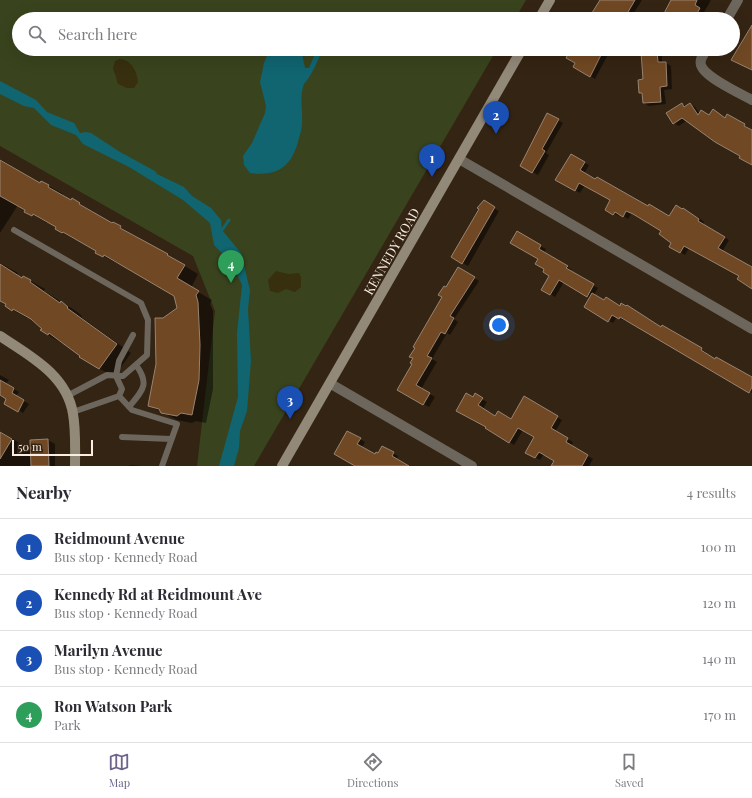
<!DOCTYPE html>
<meta charset="utf-8">
<style>
:root{--surface:#fff;--page:#f2f2f3;--text:#2b2b33;--muted:#7c7c81;--line:#e1e1e2;--accent:#6c648b}
body{margin:0;font-family:"Playfair Display",serif;background:var(--page);color:var(--text)}
.scale{position:absolute;left:12px;bottom:10px;width:81px;box-sizing:border-box;padding-left:4px;border:2px solid #faeee4;border-top:0;font-size:11px;line-height:14px;white-space:nowrap;color:#faeee4;-webkit-text-stroke:3px #342413;paint-order:stroke}
.you{position:absolute;left:499px;top:325px;width:14px;height:14px;margin:-10px;border:3px solid #fff;border-radius:50%;background:#1a73e8;box-shadow:0 0 0 6px #1a73e833}
.badge{display:grid;place-items:center;width:26px;height:26px;border-radius:50%;background:var(--accent);color:#fff;font-size:13px;font-weight:700}
.pin{position:absolute;translate:-50% -33px;filter:drop-shadow(0 1px 2px #0008)}
.pin::after{content:'';position:absolute;top:21px;width:14px;height:12px;background:inherit;clip-path:polygon(0 0,100% 0,50% 100%)}
.list{margin:0;padding:0;list-style:none}
h2{display:flex;justify-content:space-between;align-items:center;height:52px;margin:0;padding:0 16px;font-size:17px}
h2 small{font-size:13px;font-weight:400;color:var(--muted)}
.list li{display:grid;grid-template-columns:26px 1fr auto;gap:12px;align-items:center;box-sizing:border-box;height:56px;padding:0 16px;border-top:1px solid var(--line)}
.list b{display:block;font-size:15px;white-space:nowrap}
.list p{margin:0;font-size:13px;white-space:nowrap;color:var(--muted)}
.list em{font-size:13px;font-style:normal;color:var(--muted)}
.icon{flex:none;width:22px;height:22px;fill:none;stroke:currentColor;stroke-width:2;stroke-linecap:round;stroke-linejoin:round}
.map{position:relative;flex:none;width:752px;height:466px;overflow:hidden}
.search{position:absolute;background:var(--surface);box-shadow:0 4px 16px #0002;left:12px;right:12px;top:12px;height:44px;display:flex;align-items:center;gap:10px;box-sizing:border-box;padding:0 14px;border-radius:22px;color:var(--muted);font-size:15px}
.sheet{height:276px;background:var(--surface)}
nav{display:flex;justify-content:space-around;align-items:center;box-sizing:border-box;height:56px;border-top:1px solid var(--line);background:var(--surface);font-size:11px;color:var(--muted)}
nav a{display:grid;justify-items:center;gap:2px}
nav .on{color:var(--accent)}
.map>svg:first-child{display:block}
.green{fill:#39441e}
.sand{fill:#372f0e}
.water{fill:#106570}
.shadow{fill:#0007}
.lines{fill:none;stroke-linecap:round;stroke-linejoin:round}
.stream{stroke:#106570;stroke-width:3}
.building{fill:#704823;stroke:#998371}
.lane{stroke:#6c665c;stroke-width:6}
.street{stroke:#6c665c;stroke-width:10}
.secondary{stroke:#928979;stroke-width:10}
.labels{text-anchor:middle;dominant-baseline:central;stroke-width:3;stroke-linejoin:round;paint-order:stroke}
.street-label{font-size:13px;fill:#faeee4;stroke:#342413}
</style>
<div class="map">
<svg width="752" height="466" viewBox="0 0 752 466">
<rect width="100%" height="100%" fill="#342413"/>
<!-- green -->
<path class="green" d="M0,0H526L515,19H19V49H497L254,466H197L215,311L193,256L0,146Z"/>
<!-- sand -->
<path class="sand" d="M119,59C131,59 137,71 138,82L134,88H127L118,84L113,68L115,61Z
M276,271L288,274L299,273L301,277V287L295,292L286,289L278,293L270,291L268,280Z"/>
<!-- water -->
<path class="water" d="M270,49H301L305,68H309L317,49H323C319,57 316,66 311,74C309,78 306,81 304,84C299,97 303,111 302,124C302,130 299,137 298,142C290,169 276,176 250,173L244,165L243,156L252,143L265,113L266,106L260,82L264,63Z
M0,81L36,100L47,112L74,123L80,133L86,132L91,133L120,152L155,171L157,174L184,187L192,196L211,208L221,220L222,230L241,253L250,290L248,309L251,361L247,411L240,431L239,448L234,466H219L238,397L237,333L242,285L237,274L227,258L214,245L210,223L183,200L129,167L83,144L76,135L51,125L34,108L24,106L0,94Z"/>
<!-- shadow -->
<path class="shadow" d="M600,0H642L630,19H597Z
M676,0H711L700,19L693,16L691,19H662Z
M572,49H611L595,79L574,67L577,63Z
M657,52L662,54V63H666L671,66L672,89L664,90L666,104L649,106L644,103L643,95L640,93L644,80L642,53Z
M682,104L686,106L690,104L695,107L700,114L726,119L728,115L752,130V164L715,141L687,120L679,126L674,123Z
M548,114L563,123L546,153L549,155L538,175L521,165Z
M572,156L589,165L584,174L648,208L670,218L676,207L699,218L704,222L703,225L729,240L722,252L752,269V287L740,276L689,248L685,255L670,246L673,242L662,230L632,213L628,219L620,214L619,216L606,209L611,200L585,185L580,193L556,180Z
M0,159L41,184L42,182L63,194L62,196L71,202L73,200L94,212L93,213L120,227L198,274L191,288L212,300L210,304L213,311V389L206,423L196,421L192,423L177,420L150,406L163,319L178,308L174,295L119,263L118,264L96,252L97,250L71,237L48,222L47,223L40,219L18,205L0,233Z
M482,202L499,211L468,266L452,257Z
M517,233L546,249L544,253L572,270L571,272L598,288L594,295L662,328L663,326L706,352L705,354L716,360L752,379V393L646,331L617,317L613,323L585,307L590,298L564,282L555,297L542,289L550,276L539,259Z
M0,263L18,273L17,275L23,279L24,277L45,289L44,291L76,311L82,316L81,317L131,353L114,377L80,357L82,355L48,335L28,316L27,318L6,306L7,304L2,300L0,302Z
M458,269L479,281L454,319L458,322L450,335L447,333L432,359L437,362L421,389L435,397L429,407L398,390L413,364L446,289Z
M0,375L9,380L6,384L19,392L16,396L29,404L23,413L6,403L8,398L0,394Z
M475,395L487,402L483,409L495,417L511,420L524,398L562,420L555,432L573,442L571,446L593,459L589,466H565L544,454L540,460L526,452L535,437L523,430L514,445L486,428L487,426L476,420L475,422L457,411Z
M0,431L32,451L48,440L55,444V466H32V463L30,466H0Z
M348,432L365,442L362,447L375,455L379,454L383,447L398,456L396,460L407,466H357Z
M131,465L141,466H142H128Z"/>
<g class="lines">
<!-- stream -->
<path class="stream" d="M222,230L229,220"/>
</g>
<!-- building -->
<path class="building" d="M600,0H635L624,19H595L590,16Z
M671,0H697L695,5L700,8L694,19H661Z
M752,25V70L731,60Z
M571,49H604L590,77L573,67L575,63L566,58Z
M657,51L658,62H666L667,86L660,87L661,102L643,103L642,93H639L638,80L643,79L641,52Z
M682,103L684,107L690,103L698,115L701,110L709,115L713,109L725,118L727,114L745,124L744,126L752,130V165L739,158L740,156L715,142L682,118L673,124L666,113Z
M547,113L559,119L542,149L545,151L532,173L520,166Z
M571,154L585,162L580,170L595,179L597,177L648,206L649,204L669,216L676,205L682,209L683,208L699,219L698,221L725,237L718,248L752,267V289L737,279L739,276L684,246L680,253L669,247L671,243L659,234L661,231L633,214L626,211L623,217L615,212L613,215L605,210L610,200L579,183L575,191L555,180Z
M0,160L40,183L41,181L49,185L48,187L71,200L72,198L80,203L79,204L112,223L113,222L121,226L120,228L168,254L167,255L185,265L177,278L199,291L196,295L198,302L200,345L199,380L192,415L181,413L177,416L161,413L159,409L148,406L156,364L155,318H163L177,308L174,296L104,255L103,257L95,253L96,251L63,232L62,233L55,229L56,227L33,214L32,216L24,212L25,210L0,196Z
M484,200L495,207L462,264L451,257L479,209L477,208Z
M517,231L541,245L539,249L568,266L566,268L594,284L587,297L559,280L550,295L541,290L549,276L543,272L544,269L535,264L538,259L510,243Z
M0,264L22,278L23,276L31,280L30,282L60,303L61,301L68,307L67,308L117,344L99,369L79,357L80,356L49,333L48,335L40,330L42,329L31,319L13,309L12,311L5,306L6,304L0,301Z
M458,267L475,277L450,316L454,318L445,334L441,332L427,356L432,358L416,385L430,393L423,405L397,390L412,364L410,363L413,358L409,357L415,348L413,347L442,297L438,295L444,286L446,287Z
M592,293L604,300L606,297L620,306L621,303L626,306L627,305L661,327L662,325L702,348L701,350L715,359L716,357L752,377V387L749,393L620,317L619,319L612,315L608,322L584,307Z
M0,380L14,388L12,393L24,400L18,412L4,404L6,399L0,395Z
M466,393L473,397L475,393L483,398L478,405L495,416L498,411L511,419L524,396L558,416L551,428L568,438L566,442L588,455L582,466H551L554,461L539,452L535,458L525,453L534,437L518,428L509,443L485,428L486,427L456,411Z
M347,431L361,438L357,444L375,454L376,452L378,453L382,446L394,452L392,456L409,466H355L334,454Z
M0,432L12,439L0,459Z
M48,439L49,466H31L30,440Z"/>
<g class="lines">
<!-- lane -->
<path class="lane" d="M14,230L141,303L148,320L147,355L123,376L107,375L67,396
M119,396L132,410L177,424L162,466
M129,407C143,390 150,384 136,365
M73,412L119,396L122,389L116,376L119,361L133,335
M122,437L171,439"/>
<!-- street -->
<path class="street" d="M727,19L738,0
M707,49C704,54 699,59 701,65C704,77 741,94 752,100
M459,159L752,329
M331,384L472,466"/>
<!-- secondary -->
<path class="secondary" d="M539,19L550,0
M0,336C30,356 67,375 73,414C76,431 75,449 75,466
M282,466L522,49"/>
</g>
<g class="labels">
<!-- street labels -->
<g class="street-label">
<text transform="translate(391 251) rotate(-60)">KENNEDY ROAD</text>
</g>
</g>
</svg>
<div class="scale">50 m</div>
<div class="you"></div>
<div class="pin badge" style="left:432px;top:177px;background:#1a4fb4">1</div>
<div class="pin badge" style="left:496px;top:134px;background:#1a4fb4">2</div>
<div class="pin badge" style="left:290px;top:419px;background:#1a4fb4">3</div>
<div class="pin badge" style="left:231px;top:283px;background:#2e9e5b">4</div>
<div class="search"><svg class="icon" aria-label="search" viewBox="0 0 24 24"><circle cx="10" cy="10" r="6"/><path d="M15 15l6 6"/></svg>Search here</div>
</div>
<section class="sheet">
<h2>Nearby<small>4 results</small></h2>
<ul class="list">
<li><span class="badge" style="background:#1a4fb4">1</span><div><b>Reidmount Avenue</b><p>Bus stop · Kennedy Road</p></div><em>100 m</em></li>
<li><span class="badge" style="background:#1a4fb4">2</span><div><b>Kennedy Rd at Reidmount Ave</b><p>Bus stop · Kennedy Road</p></div><em>120 m</em></li>
<li><span class="badge" style="background:#1a4fb4">3</span><div><b>Marilyn Avenue</b><p>Bus stop · Kennedy Road</p></div><em>140 m</em></li>
<li><span class="badge" style="background:#2e9e5b">4</span><div><b>Ron Watson Park</b><p>Park</p></div><em>170 m</em></li>
</ul>
</section>
<nav>
<a class="on"><svg class="icon" aria-label="map" viewBox="0 0 24 24"><path d="M3 6l6-2 6 2 6-2v14l-6 2-6-2-6 2zM9 4v14M15 6v14"/></svg>Map</a>
<a><svg class="icon" aria-label="directions" viewBox="0 0 24 24"><path d="M12 3l9 9-9 9-9-9zM9 14v-3h6M13 9l2 2-2 2"/></svg>Directions</a>
<a><svg class="icon" aria-label="saved" viewBox="0 0 24 24"><path d="M7 4h10v16l-5-4-5 4z"/></svg>Saved</a>
</nav>
